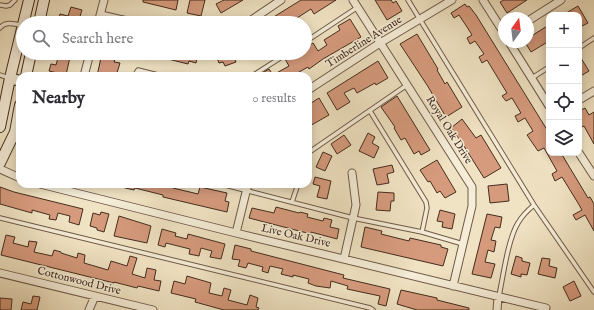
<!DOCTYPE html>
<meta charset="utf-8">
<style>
:root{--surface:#fff;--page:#f7f7f7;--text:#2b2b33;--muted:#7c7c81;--line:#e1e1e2}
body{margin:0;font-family:"IM FELL English",serif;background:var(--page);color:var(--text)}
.controls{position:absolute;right:12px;top:12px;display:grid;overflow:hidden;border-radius:8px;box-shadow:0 2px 10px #0003}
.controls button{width:36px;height:36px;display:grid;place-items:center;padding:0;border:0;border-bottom:1px solid var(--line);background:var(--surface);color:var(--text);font:20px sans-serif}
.compass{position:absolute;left:498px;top:12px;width:36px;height:36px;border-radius:50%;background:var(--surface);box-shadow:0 2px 10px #0003;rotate:14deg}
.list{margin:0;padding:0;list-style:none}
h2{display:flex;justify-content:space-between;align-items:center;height:52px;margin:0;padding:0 16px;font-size:17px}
h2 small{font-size:13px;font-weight:400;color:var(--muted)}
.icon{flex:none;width:22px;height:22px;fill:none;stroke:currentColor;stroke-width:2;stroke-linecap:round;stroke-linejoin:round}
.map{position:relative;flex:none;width:594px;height:310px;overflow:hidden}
.search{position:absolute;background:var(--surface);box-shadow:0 2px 10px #0003;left:16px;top:16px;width:296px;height:44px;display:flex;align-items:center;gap:10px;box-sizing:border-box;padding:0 14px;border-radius:22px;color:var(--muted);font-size:15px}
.panel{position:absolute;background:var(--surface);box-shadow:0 2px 10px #0003;left:16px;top:72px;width:296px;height:116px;border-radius:12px}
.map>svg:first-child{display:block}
.building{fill:#d69b7d;stroke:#442c1e}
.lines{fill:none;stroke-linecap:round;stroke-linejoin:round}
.lane-casing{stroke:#6f5a47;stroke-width:5.5}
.street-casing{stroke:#6f5a47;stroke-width:9}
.secondary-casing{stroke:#442c1e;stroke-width:12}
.lane{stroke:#f5edd8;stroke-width:3.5}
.street{stroke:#f5edd8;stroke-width:7}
.secondary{stroke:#f5edd8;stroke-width:10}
.labels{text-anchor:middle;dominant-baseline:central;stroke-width:3;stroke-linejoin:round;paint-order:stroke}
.street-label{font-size:11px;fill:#442c1e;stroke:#f5edd8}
</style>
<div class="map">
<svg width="594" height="310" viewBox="0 0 594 310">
<rect width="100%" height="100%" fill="#f0e3c3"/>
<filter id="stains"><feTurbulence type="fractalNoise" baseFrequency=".005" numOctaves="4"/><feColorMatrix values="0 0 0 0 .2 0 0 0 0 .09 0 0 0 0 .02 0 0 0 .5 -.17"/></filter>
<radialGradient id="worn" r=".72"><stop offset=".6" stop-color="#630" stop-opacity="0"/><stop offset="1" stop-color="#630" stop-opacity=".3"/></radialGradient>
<!-- building -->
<path class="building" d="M143,0H178L176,10L143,2Z
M190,0H205L201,16L187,13Z
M224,0H243L221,13L216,4Z
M301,0H336L314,14L311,9L297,18L300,23H264Z
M375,0H391L393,3L396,1L402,11L387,20Z
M504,0H527L507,13L500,2Z
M465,4L467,7L469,6L476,15L549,133V153H561L588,198L590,197L594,204V231L585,215L576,220L573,215L582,210L578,203L562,177L555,181L552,174L557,171L544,148L538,151L527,135L533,131L525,118L518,122L515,116L521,113L512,98L506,101L502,96L507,93L487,60L482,63L479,57L484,54L475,41L470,44L467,38L472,35L467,27L459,15L454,18L451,13Z
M578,6L588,23L582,26L579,21V15H563Z
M71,7L82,10L78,23L58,22L60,14L68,16Z
M350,19L361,37L323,59L309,69L308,67L292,76H267L264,72L269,69L273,75L289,66L285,59L294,53H305V48L313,43L318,51L327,45L324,40L340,30L338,26Z
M549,25V41L531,52L525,42H528V38Z
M417,34L438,69L437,70L445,84L447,82L462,107L446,117L427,85L400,44Z
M102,53L116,56L114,62L120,63L116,76H97Z
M165,53H198L196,63L189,61L188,64L164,58Z
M215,53H232L236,62L225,66L223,62L219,63Z
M59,54L70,57L66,75L49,71L51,64L56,65Z
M579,55L589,71L579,77Z
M378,61L388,78L376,85L375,83L357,93L354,88L344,93L350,102L337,110L327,93Z
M397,96L430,150L421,155L419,151L414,154L405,138L401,140L394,128L395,127L381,107Z
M319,98L329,115L308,127V105Z
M585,108L589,115L594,112V144L584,126L582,127L579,122V111Z
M462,119L476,138L481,135L501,168L484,178L462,143L451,128Z
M368,133L375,137L372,143L379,147L374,158L359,151Z
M344,135L351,145L337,154L331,144Z
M323,152L332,156L325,171L316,167Z
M437,160L456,192L445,198L440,191L437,193L430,181L428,182L420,170Z
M392,165L394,172L387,174L389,183L377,185L373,169Z
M315,177L331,181L327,199L317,197L320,186L313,184Z
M117,184H174L173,188L198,194L200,187L227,193L225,201L229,202L227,212L163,197V195L135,188L134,190L117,186Z
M507,184L509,201L490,203L488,186Z
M0,187L14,192L83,209L79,225L69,222L70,216L58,213L56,220L49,219L50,215L32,210V213L0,204Z
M378,192L394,193V201H391L390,211L376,210Z
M276,207L299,213L300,212L308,214L307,217L323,221L324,218L332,220L330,227L339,229L337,239L311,232V234L249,218L252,208L274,213Z
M440,210L455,214L452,229L442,227L443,222L437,221Z
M101,212L109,214L104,232L97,230V228L90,226L93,213L100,215Z
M487,214L502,217L500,228L495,227L491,240L496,241L494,252L488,250L485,262L495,264L491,278L472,274Z
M119,216L151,226L147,243L114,236Z
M365,227L382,231L381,234L409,241L410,238L441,245V247L448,249L443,266L361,247Z
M162,229L176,233L175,236L187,239L188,234L225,244L221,259L210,257L212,251L201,248L199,256L189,254L190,249L166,243L165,247L158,245Z
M6,235L15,237L13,243L28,247L29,241L37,242L34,252L52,256L54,250L61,252V253L77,258L78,253L85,255L84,263L108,270L111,261L127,266L130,256L137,258L132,274L145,278L147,268L156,270L154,280L161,281L159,291L138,286L137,288L114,282V283L1,255Z
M235,245L251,249V251L344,275L343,278L390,289L386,306L378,304L380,296L347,289L348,286L331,281L330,288L316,286L308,283L309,279L293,275V277L281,274L283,269L270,266L268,273L262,271L263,267L248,263L246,268L238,266L240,260L232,259Z
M516,256L522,258V261L530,263L527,275L521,274V277L511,274Z
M542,258L550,259L549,266L557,268L555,278L538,274Z
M187,276L211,283L209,293L222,296L224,288L231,290L228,300L247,305L250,295L258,298L256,307L259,308L258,310H224L195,302L196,299L171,293L174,281L185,284Z
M574,281L581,296L570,301L563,287Z
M401,290L437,298V300L469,308V310H417L397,304Z
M33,296L40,297L37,310H21L23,302L31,304Z
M0,298L12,299L11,310H0Z"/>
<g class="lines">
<defs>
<path id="lane" d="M408,0L534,205L594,292
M0,5L6,6L10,5L15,0
M0,28C5,21 14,24 21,25
M305,42L358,7
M579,48L594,38
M0,75L9,78
M134,76L138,70L162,76
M252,76L288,53
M532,78L549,67
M370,111L426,202L427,208L422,232
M308,153L407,85
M221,184L353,218L422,232L463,244
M292,202L298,184
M0,218L370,308L373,310
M499,296C503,277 508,239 518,223C522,216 528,210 534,205"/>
<path id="street" d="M353,0L472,187V206L453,286
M483,0L504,33
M101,15L136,23
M528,21L561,0
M98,23L104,0
M247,23L281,0
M509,42L549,106
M84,76L90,53
M308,90L380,43L452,0
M579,100L594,91
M579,153L594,176
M0,169L20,178
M40,184L236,233L546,308
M236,233L248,184
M344,259L356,205L352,173
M0,273L153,310
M89,310L95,296
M497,310L498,297"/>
<path id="secondary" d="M39,23L44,0
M26,76L31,53
M10,78L20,81
M0,127L10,78L29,0
M0,163L15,132L20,105"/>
</defs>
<!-- lane casing -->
<use href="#lane" class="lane-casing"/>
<!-- street casing -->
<use href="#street" class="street-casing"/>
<!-- secondary casing -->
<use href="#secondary" class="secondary-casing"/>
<!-- lane -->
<use href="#lane" class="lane"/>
<!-- street -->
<use href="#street" class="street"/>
<!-- secondary -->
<use href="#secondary" class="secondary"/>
</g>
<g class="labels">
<!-- street labels -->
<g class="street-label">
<text transform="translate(364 42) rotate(-32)">Timberline Avenue</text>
<text transform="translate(449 130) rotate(58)">Royal Oak Drive</text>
<text transform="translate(296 236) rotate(13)">Live Oak Drive</text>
<text transform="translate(79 281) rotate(14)">Cottonwood Drive</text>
</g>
</g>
<rect width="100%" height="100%" filter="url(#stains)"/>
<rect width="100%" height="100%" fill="url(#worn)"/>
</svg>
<div class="controls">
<button>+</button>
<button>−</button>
<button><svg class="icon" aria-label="locate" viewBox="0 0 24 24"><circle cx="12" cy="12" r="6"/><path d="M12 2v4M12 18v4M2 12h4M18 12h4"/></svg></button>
<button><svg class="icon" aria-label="layers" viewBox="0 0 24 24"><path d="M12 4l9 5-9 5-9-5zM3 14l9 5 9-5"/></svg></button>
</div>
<svg class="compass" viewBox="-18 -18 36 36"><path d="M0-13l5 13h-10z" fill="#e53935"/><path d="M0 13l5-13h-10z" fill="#7c7c81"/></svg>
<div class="search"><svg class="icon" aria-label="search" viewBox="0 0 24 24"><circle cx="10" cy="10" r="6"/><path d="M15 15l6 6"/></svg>Search here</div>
<section class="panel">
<h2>Nearby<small>0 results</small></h2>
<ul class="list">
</ul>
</section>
</div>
